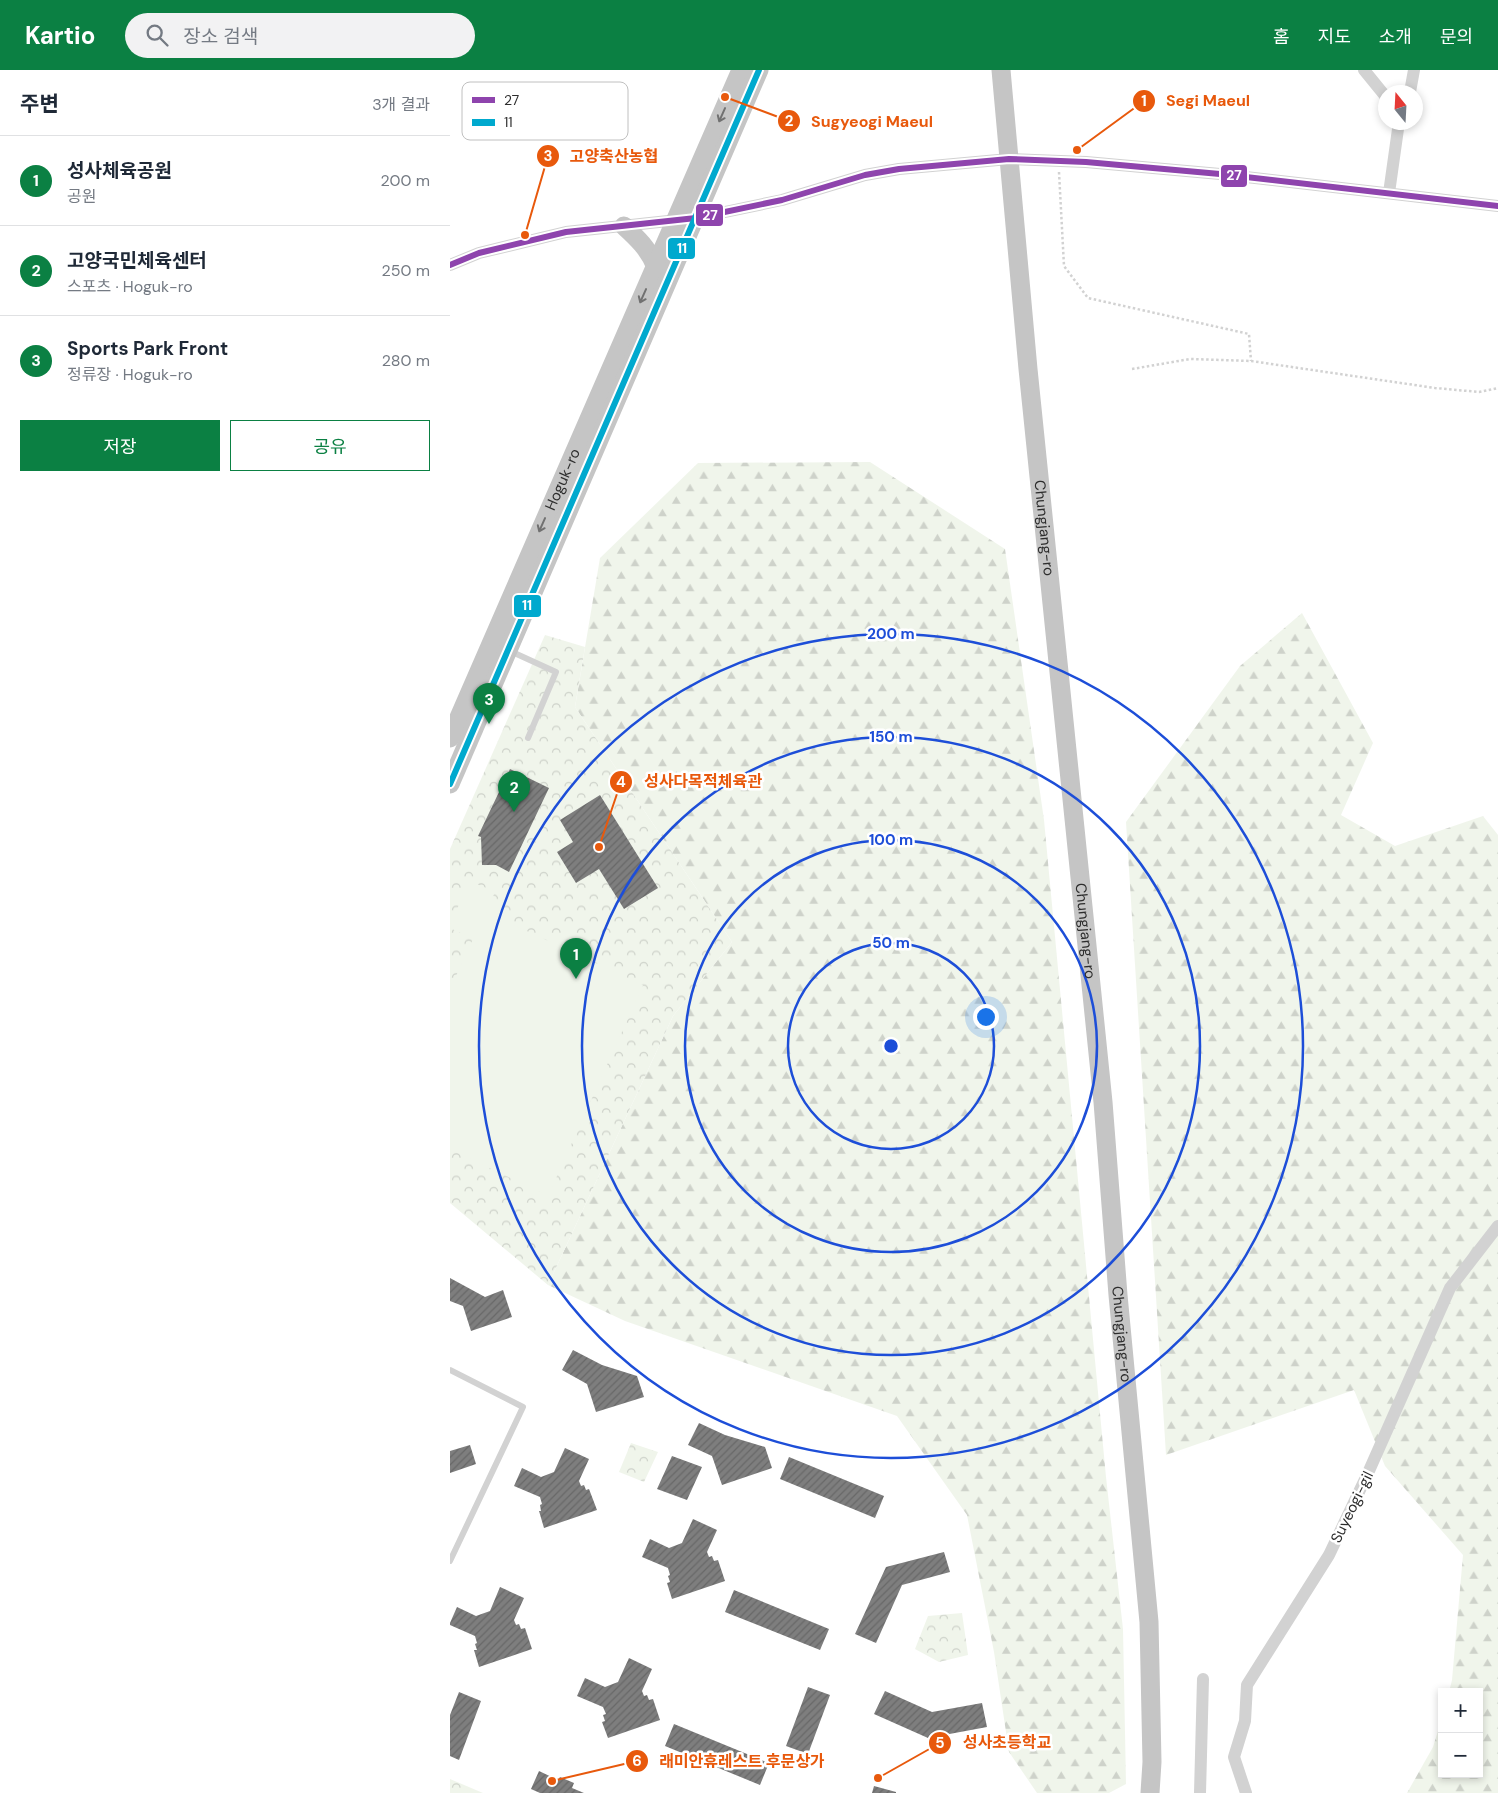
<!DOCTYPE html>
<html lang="ko">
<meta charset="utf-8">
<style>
:root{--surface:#fff;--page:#f2f2f3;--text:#1f2937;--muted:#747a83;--line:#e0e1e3;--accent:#0b8043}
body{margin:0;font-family:"DM Sans","Noto Sans KR",sans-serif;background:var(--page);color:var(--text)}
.controls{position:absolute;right:15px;bottom:15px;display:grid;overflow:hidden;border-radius:0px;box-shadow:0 2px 8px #0003}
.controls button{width:45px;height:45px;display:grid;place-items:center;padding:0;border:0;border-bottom:1px solid var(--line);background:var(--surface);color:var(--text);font:25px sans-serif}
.compass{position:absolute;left:928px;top:15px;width:45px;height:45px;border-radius:50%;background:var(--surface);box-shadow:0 2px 8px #0003;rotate:342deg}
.you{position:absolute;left:535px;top:946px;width:18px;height:18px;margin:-12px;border:4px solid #fff;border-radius:50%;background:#1a73e8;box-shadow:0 0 0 8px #1a73e833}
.badge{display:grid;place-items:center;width:32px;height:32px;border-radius:50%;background:var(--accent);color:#fff;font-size:16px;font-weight:700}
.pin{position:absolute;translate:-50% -41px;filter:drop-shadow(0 1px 2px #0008)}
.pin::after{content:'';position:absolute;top:26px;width:18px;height:15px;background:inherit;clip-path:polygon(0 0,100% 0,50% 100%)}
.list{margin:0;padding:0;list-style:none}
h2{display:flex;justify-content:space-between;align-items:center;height:65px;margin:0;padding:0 20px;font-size:21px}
h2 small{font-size:16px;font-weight:400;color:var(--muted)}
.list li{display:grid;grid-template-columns:32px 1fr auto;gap:15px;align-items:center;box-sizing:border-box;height:90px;padding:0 20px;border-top:1px solid var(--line)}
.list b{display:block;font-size:19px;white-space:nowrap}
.list p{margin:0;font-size:16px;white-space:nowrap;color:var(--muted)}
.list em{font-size:16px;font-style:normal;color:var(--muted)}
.actions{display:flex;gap:10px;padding:15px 20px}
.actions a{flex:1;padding:11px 0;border:1px solid var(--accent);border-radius:0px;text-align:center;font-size:18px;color:var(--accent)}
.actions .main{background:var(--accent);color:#fff}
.icon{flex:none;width:28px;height:28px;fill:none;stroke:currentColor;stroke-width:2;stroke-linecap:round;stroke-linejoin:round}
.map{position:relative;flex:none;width:1048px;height:1723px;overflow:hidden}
header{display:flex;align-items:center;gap:30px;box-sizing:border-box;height:70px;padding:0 25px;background:var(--accent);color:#fff}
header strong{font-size:24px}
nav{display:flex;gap:28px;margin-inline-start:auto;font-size:18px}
.search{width:350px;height:45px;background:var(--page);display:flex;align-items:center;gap:12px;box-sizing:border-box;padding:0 18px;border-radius:28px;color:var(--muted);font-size:19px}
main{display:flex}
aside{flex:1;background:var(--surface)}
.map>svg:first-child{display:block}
.forest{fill:url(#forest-firs)}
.park{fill:url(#park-crowns)}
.pitch{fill:#f0f5eb}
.building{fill:url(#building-hatch)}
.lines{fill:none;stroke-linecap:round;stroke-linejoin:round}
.path{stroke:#d2d2d2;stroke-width:2.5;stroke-dasharray:2.5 2.5;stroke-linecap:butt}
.lane{stroke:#d2d2d2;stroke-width:6}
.street{stroke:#d2d2d2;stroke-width:12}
.primary{stroke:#c5c5c5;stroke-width:19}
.bus-1-casing{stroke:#fff;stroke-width:10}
.bus-2-casing{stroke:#fff;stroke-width:10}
.bus-1{stroke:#8e44ad;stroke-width:6}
.bus-2{stroke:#00a9ce;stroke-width:6}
.oneway{stroke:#717171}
.ring{fill:none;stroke:#1d4ed8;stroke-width:2.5}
.labels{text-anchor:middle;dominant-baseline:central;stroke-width:5;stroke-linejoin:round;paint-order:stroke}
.street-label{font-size:15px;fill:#2d2d2d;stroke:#fff}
.key{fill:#fff;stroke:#c0c0c0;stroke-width:1}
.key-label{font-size:14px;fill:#2d2d2d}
.centre{fill:#1d4ed8;stroke:#fff;stroke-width:2.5}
.ring-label{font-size:15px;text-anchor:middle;font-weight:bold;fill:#1d4ed8;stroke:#fff;stroke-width:5;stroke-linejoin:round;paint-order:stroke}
.leader{fill:none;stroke:#e8590c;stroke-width:2}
.callout-dot{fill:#e8590c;stroke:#fff;stroke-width:2}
.mark-label{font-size:15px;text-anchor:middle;font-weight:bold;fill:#fff}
.callout-label{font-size:16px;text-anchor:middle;font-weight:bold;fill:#e8590c;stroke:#fff;stroke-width:5;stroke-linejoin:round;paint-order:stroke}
.line-badge{stroke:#fff;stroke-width:2}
.badge-label{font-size:14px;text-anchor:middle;font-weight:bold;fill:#fff}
</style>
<header>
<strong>Kartio</strong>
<div class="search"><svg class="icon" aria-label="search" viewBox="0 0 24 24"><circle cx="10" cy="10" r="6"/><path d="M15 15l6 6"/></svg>장소 검색</div>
<nav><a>홈</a><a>지도</a><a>소개</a><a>문의</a></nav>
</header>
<main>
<aside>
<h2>주변<small>3개 결과</small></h2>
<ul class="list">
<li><span class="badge">1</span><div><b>성사체육공원</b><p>공원</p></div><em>200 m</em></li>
<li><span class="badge">2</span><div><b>고양국민체육센터</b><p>스포츠 · Hoguk-ro</p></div><em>250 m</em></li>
<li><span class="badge">3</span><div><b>Sports Park Front</b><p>정류장 · Hoguk-ro</p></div><em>280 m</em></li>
</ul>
<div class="actions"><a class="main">저장</a><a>공유</a></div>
</aside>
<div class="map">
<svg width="1048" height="1723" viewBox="0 0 1048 1723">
<defs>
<pattern id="forest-firs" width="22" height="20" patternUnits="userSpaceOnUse" patternTransform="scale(1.25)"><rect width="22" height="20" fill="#f0f5eb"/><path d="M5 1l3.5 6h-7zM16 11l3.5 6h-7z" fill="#ced2ca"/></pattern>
<pattern id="park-crowns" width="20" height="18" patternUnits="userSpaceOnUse" patternTransform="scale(1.25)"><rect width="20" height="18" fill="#f0f5eb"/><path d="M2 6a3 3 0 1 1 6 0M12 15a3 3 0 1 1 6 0" fill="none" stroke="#ced2ca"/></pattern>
<pattern id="building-hatch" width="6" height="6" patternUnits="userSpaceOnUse" patternTransform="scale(1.25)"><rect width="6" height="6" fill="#7e7e7e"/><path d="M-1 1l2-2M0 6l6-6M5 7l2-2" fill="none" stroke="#686868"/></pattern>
</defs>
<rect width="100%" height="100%" fill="#fff"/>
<!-- forest -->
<path class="forest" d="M420,392L555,479L594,750L656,1407L673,1559L676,1714L659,1723H587L559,1682L544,1582L517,1445L447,1346L175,1251L98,1215L223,946L282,872L125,637L150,488L248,393Z
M852,543L923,673L891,745L945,776L1033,746L1048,765V1723H957L983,1677L992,1648V1704H1029V1622H999L1002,1610L1013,1485L935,1396L904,1320L716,1385L676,752L790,596Z"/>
<!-- park -->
<path class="park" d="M95,565L135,577L125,637L282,872L223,946L98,1215L0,1133V779Z
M181,1373L208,1382L194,1412L169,1402Z
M512,1543L518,1585L489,1592L465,1579L478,1546Z
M0,1709L33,1723H0Z"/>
<!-- pitch -->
<path class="pitch" d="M20,811L45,822L36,842L193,915L98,1126L0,1079V919L23,869L0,858V854Z"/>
<!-- building -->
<path class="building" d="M60,699L99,718L59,802L46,795H32L31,767L28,766Z
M150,725L208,818L174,839L149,799L126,813L107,782L123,772L110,750Z
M0,1208L35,1227L53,1220L62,1247L21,1261L13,1236L0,1231Z
M123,1280L152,1295L187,1306L194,1327L146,1342L137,1314L112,1300Z
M249,1353L275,1365L315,1377L322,1398L272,1415L262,1386L238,1375Z
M20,1375L26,1394L0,1403V1381Z
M115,1378L139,1389L129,1411L131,1416L134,1415L136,1420L139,1419L147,1440L94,1458L89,1441H91L90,1435L92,1434L90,1427L64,1416L72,1398L91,1407L104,1402Z
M222,1386L252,1397L237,1430L207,1419Z
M339,1387L434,1426L425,1448L330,1409Z
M243,1449L267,1460L257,1482L259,1487L262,1486L264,1491L268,1490L275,1511L222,1529L217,1513L220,1512L218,1506L220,1505L218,1498L192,1487L200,1469L219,1478L232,1473Z
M494,1482L500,1502L452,1515L426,1573L405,1564L436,1497Z
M50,1517L74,1528L64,1550L66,1555L69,1554L71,1559L75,1558L82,1579L29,1597L24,1580H27L25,1574L27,1573L25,1566L0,1555V1553L7,1537L26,1546L40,1541Z
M284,1520L379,1559L370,1580L275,1542Z
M179,1588L202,1599L192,1621L194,1626L197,1625L199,1630L203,1629L210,1650L158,1668L152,1652L155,1651L153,1645L156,1644L153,1637L127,1626L135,1608L155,1617L168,1612Z
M358,1617L380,1625L358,1684L336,1676Z
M435,1621L482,1642L532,1633L537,1657L478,1668L424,1644Z
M9,1622L31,1631L9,1690L0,1686V1645Z
M224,1654L319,1693L310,1715L215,1676Z
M89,1701L108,1710L110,1707L124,1713L122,1718L134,1723H90L81,1719Z
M424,1716L446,1722V1723H422Z"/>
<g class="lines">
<!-- path -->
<path class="path" d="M609,102L614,196L638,228L799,264L801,291
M682,299L740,289L801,291L985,318L1029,322L1048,318"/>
<!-- lane -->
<path class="lane" d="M60,581L106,602L78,668
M0,1300L73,1337L0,1491"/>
<!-- street -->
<path class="street" d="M914,0L936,27
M960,22L964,0
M939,123L949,52
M0,195L29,183L116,162L246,148L332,130L415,105L449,99L559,89L636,92L770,104L1048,136
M750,1723L753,1609
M796,1723L784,1687L795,1651L797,1615L879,1485L918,1403L1000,1218L1048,1156"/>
<!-- primary -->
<g class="primary">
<path id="s1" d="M551,0L578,299L653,1032L668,1225L699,1552L702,1692L700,1723"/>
<path d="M174,156C187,168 199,179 206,197"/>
<path id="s2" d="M0,668L291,0"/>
<path d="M0,714L309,0"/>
</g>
<defs>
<path id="bus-1" d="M0,195L29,183L116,162L246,148L332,130L415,105L449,99L559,89L636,92L770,104L1048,136"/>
<path id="bus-2" d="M0,714L309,0"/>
</defs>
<!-- bus-1 casing -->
<use href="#bus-1" class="bus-1-casing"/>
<!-- bus-2 casing -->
<use href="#bus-2" class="bus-2-casing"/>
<!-- bus-1 -->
<use href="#bus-1" class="bus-1"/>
<!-- bus-2 -->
<use href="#bus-2" class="bus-2"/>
</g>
<!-- one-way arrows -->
<defs><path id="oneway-shaft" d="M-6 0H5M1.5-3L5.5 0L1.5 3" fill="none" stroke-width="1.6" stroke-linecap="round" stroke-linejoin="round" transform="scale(1.25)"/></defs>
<g class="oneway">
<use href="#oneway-shaft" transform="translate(272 45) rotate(114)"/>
<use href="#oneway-shaft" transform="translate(193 226) rotate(114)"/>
<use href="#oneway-shaft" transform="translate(92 455) rotate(114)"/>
</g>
<!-- distance rings -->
<g class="ring">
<circle cx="441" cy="976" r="103"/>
<circle cx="441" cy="976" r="206"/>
<circle cx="441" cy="976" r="309"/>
<circle cx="441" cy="976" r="412"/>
</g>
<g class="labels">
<!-- street labels -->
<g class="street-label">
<text stroke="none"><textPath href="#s2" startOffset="282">Hoguk-ro</textPath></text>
<text stroke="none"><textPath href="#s1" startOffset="460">Chungjang-ro</textPath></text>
<text stroke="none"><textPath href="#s1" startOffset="865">Chungjang-ro</textPath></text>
<text stroke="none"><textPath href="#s1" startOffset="1270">Chungjang-ro</textPath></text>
<text transform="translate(902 1437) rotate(-64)">Suyeogi-gil</text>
</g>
</g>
<!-- legend -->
<rect x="12" y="12" width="166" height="58" rx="8" class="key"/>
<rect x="22" y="27" width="23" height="6" fill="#8e44ad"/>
<rect x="22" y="49" width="23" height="7" fill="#00a9ce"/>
<g class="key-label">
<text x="54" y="35">27</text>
<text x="54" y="57">11</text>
</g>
<circle cx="441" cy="976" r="8" class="centre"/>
<g class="ring-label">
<text x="441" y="569">200 m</text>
<text x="441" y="672">150 m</text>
<text x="441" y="775">100 m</text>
<text x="441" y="878">50 m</text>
</g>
<!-- callouts -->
<path class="leader" d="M627 80L694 31M275 27L339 51M75 165L98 86M149 777L171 712M428 1708L490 1673M102 1711L187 1691"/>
<g class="callout-dot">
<circle cx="627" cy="80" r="5"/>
<circle cx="275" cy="27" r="5"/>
<circle cx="75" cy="165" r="5"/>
<circle cx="149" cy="777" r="5"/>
<circle cx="428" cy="1708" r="5"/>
<circle cx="102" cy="1711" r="5"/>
<circle cx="694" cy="31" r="12"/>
<circle cx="339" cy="51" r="12"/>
<circle cx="98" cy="86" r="12"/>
<circle cx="171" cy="712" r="12"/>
<circle cx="490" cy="1673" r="12"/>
<circle cx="187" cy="1691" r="12"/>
</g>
<g class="mark-label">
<text x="694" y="36">1</text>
<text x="339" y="56">2</text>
<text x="98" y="91">3</text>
<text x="171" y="717">4</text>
<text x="490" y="1678">5</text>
<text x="187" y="1696">6</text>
</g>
<g class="callout-label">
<text x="758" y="36">Segi Maeul</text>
<text x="422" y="57">Sugyeogi Maeul</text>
<text x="164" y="92">고양축산농협</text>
<text x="253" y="717">성사다목적체육관</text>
<text x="557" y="1678">성사초등학교</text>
<text x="292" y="1697">래미안휴레스트 후문상가</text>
</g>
<g class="line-badge">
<rect x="770" y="94" width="28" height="24" rx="5" fill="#8e44ad"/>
<rect x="245" y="133" width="29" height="24" rx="5" fill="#8e44ad"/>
<rect x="217" y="167" width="29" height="23" rx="5" fill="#00a9ce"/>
<rect x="63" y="524" width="29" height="24" rx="5" fill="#00a9ce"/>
</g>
<g class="badge-label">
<text x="784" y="110">27</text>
<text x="260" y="150">27</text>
<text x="232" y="183">11</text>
<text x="77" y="540">11</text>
</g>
</svg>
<div class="controls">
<button>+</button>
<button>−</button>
</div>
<svg class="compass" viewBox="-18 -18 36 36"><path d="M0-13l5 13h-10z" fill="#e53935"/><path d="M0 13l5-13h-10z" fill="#747a83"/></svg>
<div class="you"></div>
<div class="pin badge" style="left:126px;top:909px">1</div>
<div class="pin badge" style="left:64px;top:742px">2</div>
<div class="pin badge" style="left:39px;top:654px">3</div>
</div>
</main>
